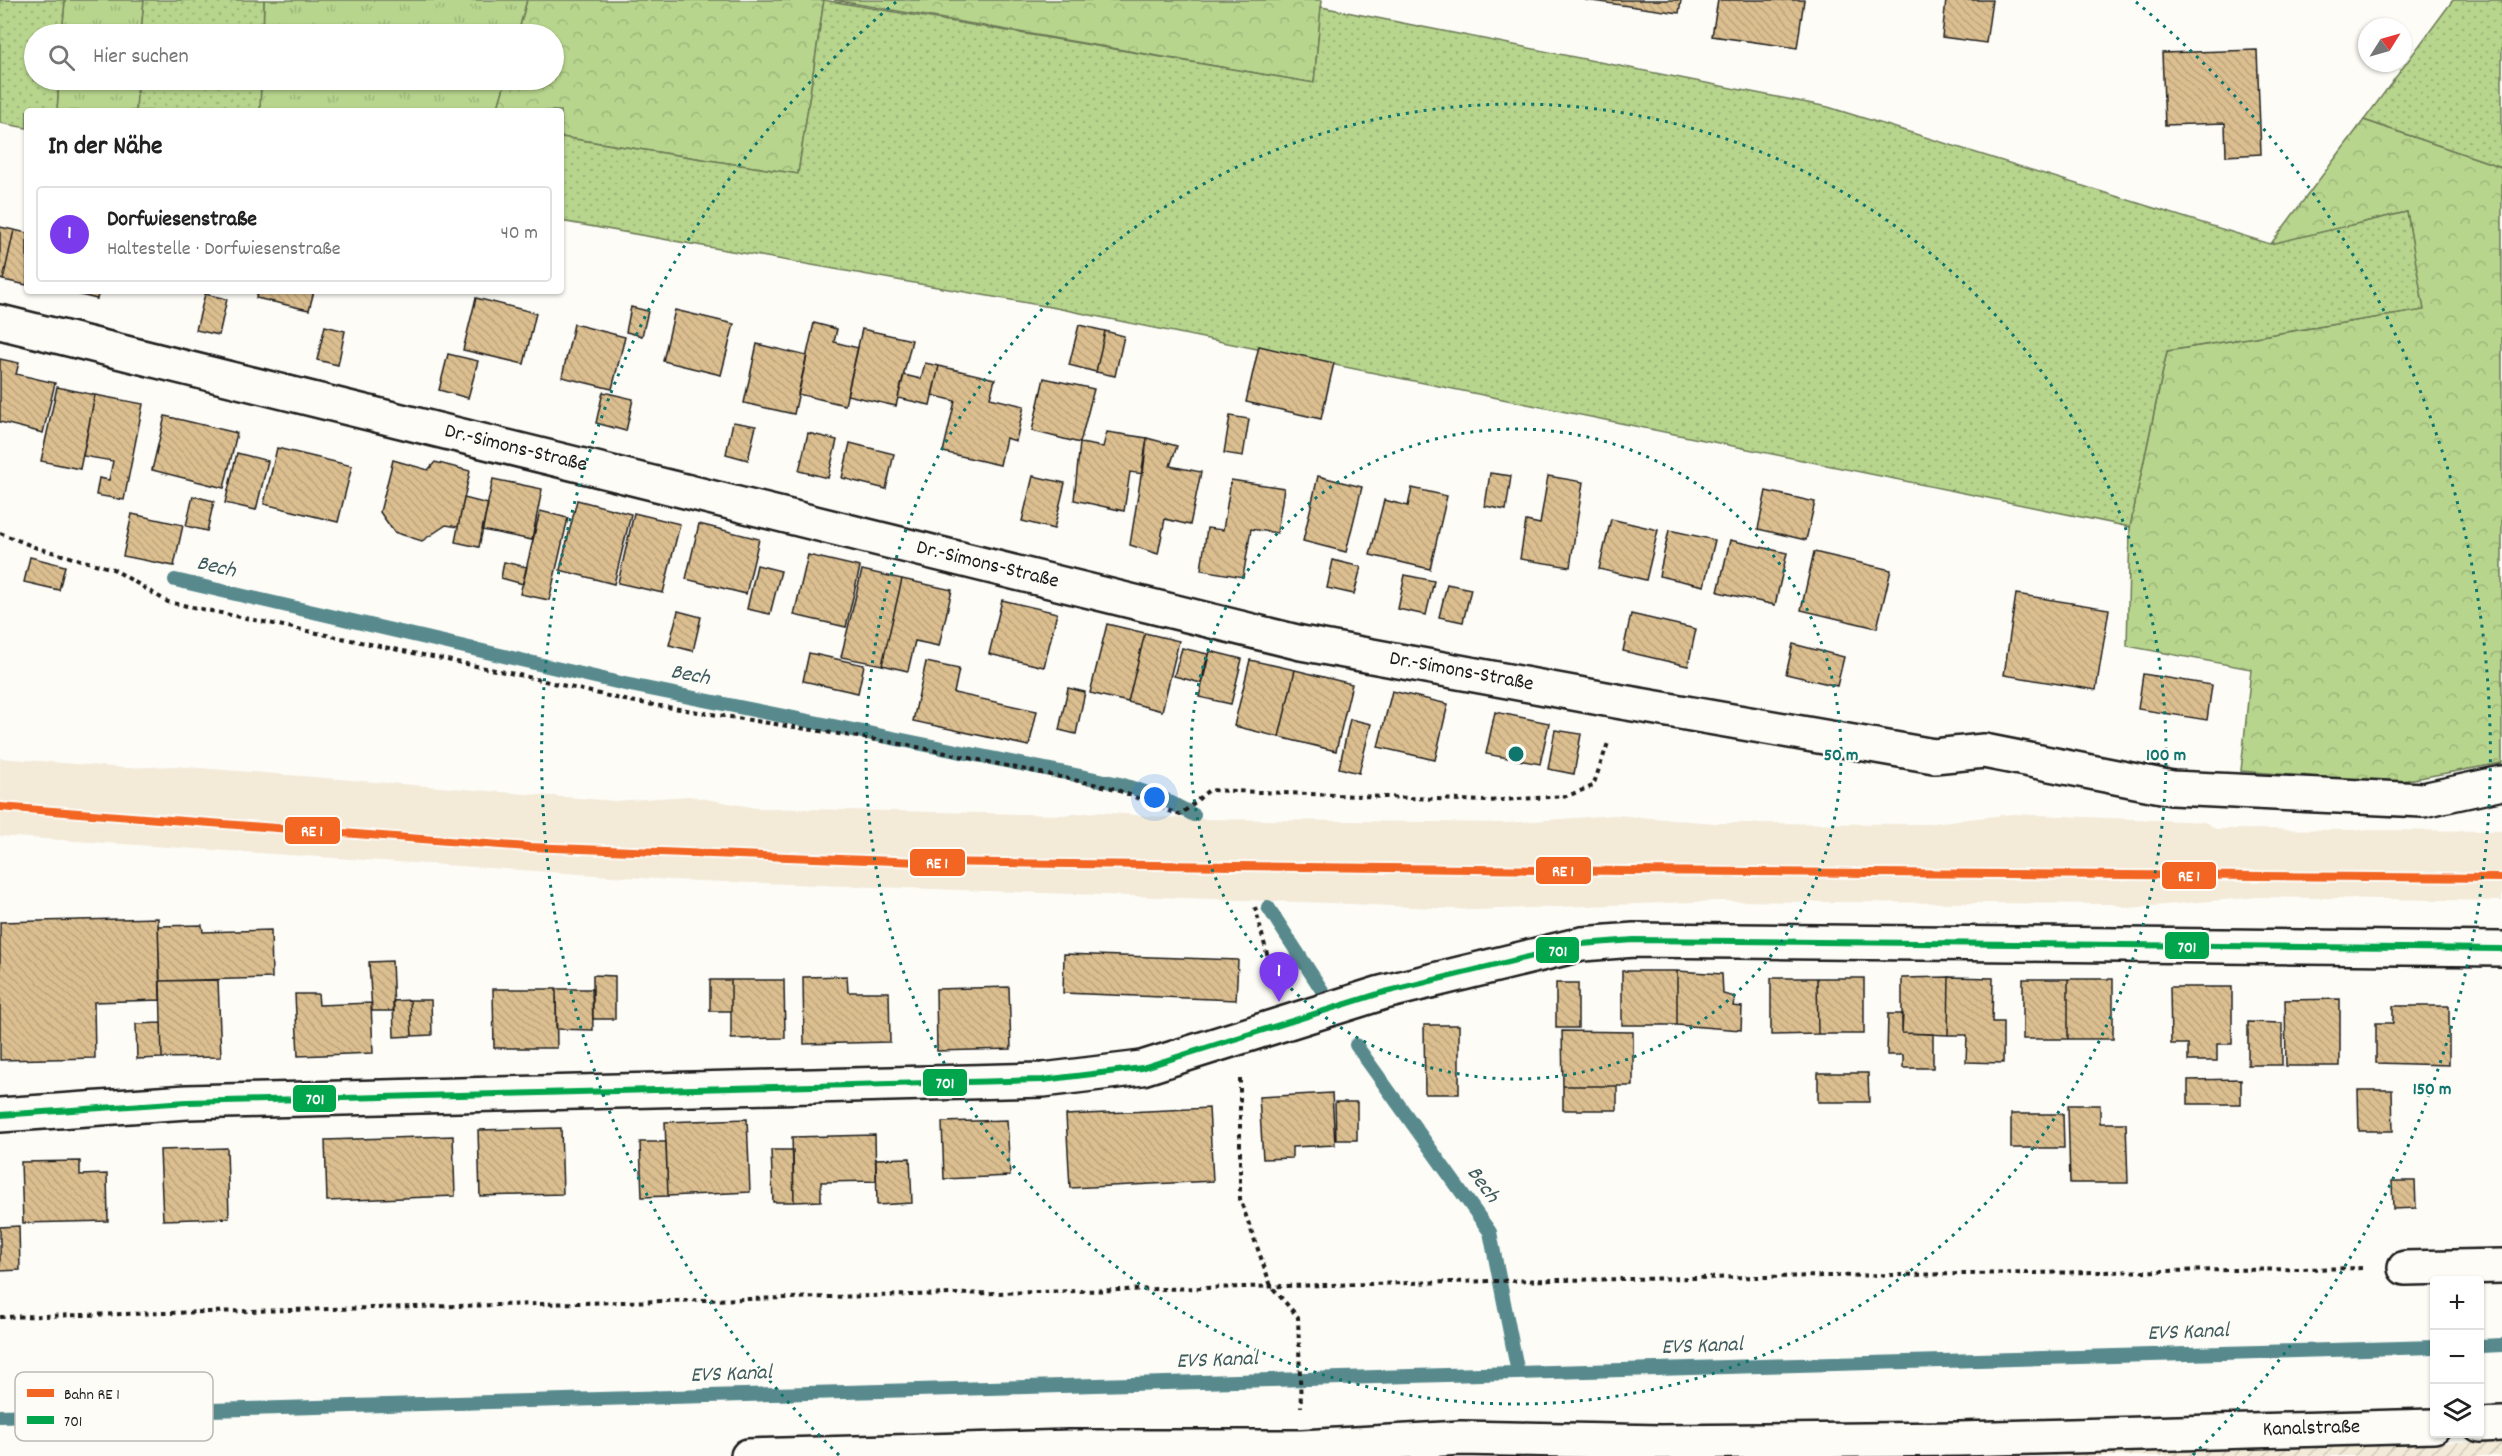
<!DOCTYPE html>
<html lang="de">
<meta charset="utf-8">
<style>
:root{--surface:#fff;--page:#f6f6f6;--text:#222;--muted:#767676;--line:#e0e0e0;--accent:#7c3aed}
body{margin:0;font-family:Dekko,sans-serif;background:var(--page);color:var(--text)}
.controls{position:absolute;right:18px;bottom:18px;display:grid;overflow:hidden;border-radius:6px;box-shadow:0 2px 4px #0004}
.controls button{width:54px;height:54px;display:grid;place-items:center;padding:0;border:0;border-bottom:2px solid var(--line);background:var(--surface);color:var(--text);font:30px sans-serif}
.compass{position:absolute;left:2358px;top:18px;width:54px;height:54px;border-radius:50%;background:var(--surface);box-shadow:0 2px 4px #0004;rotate:53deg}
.you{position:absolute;left:1155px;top:798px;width:21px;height:21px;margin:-15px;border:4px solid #fff;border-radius:50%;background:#1a73e8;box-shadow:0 0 0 9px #1a73e833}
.badge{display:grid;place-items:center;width:39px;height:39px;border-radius:50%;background:var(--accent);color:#fff;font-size:20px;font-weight:700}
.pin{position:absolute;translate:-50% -50px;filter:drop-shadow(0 2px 3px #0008)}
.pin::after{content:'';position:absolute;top:32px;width:21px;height:18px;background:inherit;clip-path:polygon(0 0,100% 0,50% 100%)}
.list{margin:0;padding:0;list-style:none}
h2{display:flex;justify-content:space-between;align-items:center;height:78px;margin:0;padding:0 24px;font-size:26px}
h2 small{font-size:20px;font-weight:400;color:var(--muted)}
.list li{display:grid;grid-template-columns:39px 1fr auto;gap:18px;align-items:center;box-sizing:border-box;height:96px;margin:0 12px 12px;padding:0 12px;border:2px solid var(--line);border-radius:6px}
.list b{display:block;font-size:22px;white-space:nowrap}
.list p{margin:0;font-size:20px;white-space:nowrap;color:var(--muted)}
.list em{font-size:20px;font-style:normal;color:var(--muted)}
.icon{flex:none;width:33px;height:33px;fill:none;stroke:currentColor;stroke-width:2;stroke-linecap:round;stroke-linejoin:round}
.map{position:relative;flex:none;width:2502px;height:1456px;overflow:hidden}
.search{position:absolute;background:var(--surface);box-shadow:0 2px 4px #0004;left:24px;top:24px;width:540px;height:66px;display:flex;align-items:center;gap:15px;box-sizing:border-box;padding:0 21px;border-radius:33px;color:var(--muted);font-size:22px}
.panel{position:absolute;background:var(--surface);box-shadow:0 2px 4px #0004;left:24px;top:108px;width:540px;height:186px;border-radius:6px}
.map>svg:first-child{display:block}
.built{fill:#f3ead8}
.industrial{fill:url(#industrial-furrows)}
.grass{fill:url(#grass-tufts);stroke:#6a7854;stroke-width:1.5}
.forest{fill:url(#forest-crowns);stroke:#6a7854;stroke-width:1.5}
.park{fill:url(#park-dots);stroke:#6a7854;stroke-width:1.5}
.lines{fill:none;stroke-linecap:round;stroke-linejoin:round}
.stream{stroke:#598a8d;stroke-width:14}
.building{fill:url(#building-back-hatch);stroke:#1c1c1c;stroke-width:1.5}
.minor-casing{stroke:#1c1c1c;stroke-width:38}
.path{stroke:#1c1c1c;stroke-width:4;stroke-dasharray:4.5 4.5;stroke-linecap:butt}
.minor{stroke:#fdfcf7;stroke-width:33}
.bus-1-casing{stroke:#fdfcf7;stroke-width:10}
.bus-1{stroke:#00a54c;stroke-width:6}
.rail-1-casing{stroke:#fdfcf7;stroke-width:12}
.rail-1{stroke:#f26522;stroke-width:8}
.ring{fill:none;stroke:#0f766e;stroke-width:3;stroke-dasharray:3 6}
.labels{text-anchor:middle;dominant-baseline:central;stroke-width:4.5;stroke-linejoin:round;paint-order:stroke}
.street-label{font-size:21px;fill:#1c1c1c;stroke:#fdfcf7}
.water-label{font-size:22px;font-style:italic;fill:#405c5e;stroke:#fdfcf7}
.key{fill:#fdfcf7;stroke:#bab9b5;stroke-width:1.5}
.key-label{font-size:16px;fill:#1c1c1c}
.centre{fill:#0f766e;stroke:#fdfcf7;stroke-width:3}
.ring-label{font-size:18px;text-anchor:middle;font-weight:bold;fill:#0f766e;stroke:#fdfcf7;stroke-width:4.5;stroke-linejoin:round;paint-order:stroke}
.line-badge{stroke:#fdfcf7;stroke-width:2}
.badge-label{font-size:16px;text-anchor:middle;font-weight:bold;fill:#fff}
</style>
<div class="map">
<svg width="2502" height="1456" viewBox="0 0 2502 1456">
<defs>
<pattern id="industrial-furrows" width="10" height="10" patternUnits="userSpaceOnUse" patternTransform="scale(1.5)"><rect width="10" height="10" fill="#f3ead8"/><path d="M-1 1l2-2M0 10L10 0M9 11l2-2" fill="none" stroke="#d0c8b9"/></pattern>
<pattern id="grass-tufts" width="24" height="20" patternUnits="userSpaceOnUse" patternTransform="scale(1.5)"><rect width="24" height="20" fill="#b7d58d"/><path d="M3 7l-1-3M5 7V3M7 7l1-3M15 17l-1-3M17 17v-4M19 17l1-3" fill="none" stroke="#9db679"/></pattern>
<pattern id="forest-crowns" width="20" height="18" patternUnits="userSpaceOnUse" patternTransform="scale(1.5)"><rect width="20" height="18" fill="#b7d58d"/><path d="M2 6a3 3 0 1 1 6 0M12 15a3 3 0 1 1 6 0" fill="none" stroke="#9db679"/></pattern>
<pattern id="park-dots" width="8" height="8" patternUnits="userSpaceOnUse" patternTransform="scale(1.5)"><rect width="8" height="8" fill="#b7d58d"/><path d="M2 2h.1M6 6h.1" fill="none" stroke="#9db679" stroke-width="1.8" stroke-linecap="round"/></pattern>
<pattern id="building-back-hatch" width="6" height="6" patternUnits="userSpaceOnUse" patternTransform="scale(1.5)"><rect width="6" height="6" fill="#dcbf90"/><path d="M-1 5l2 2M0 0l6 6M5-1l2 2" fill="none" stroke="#bca47c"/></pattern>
</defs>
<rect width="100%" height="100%" fill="#fdfcf7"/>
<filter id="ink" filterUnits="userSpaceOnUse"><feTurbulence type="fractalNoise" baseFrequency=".0167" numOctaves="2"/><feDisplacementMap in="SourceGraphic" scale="12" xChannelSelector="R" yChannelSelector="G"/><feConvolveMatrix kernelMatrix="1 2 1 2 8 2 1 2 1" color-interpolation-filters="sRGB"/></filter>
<g filter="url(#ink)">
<!-- built -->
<path class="built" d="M0,758L125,768L174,766L615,801L689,796L756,808L1064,815L1096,812L1191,819L1507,823L1615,815L1714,823L1924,824L2013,814L2205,822L2216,829L2502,831V901L2257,897L2129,908L2112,904L1719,901L1475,910L1330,903L673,880L0,836Z"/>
<!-- industrial -->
<path class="industrial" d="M2502,1442V1456H1751L2165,1444Z"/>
<!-- grass -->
<path class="grass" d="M65,0H144L141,34H62Z
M264,0H527L518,34H263Z
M59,80H138L136,111H57Z
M261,80H506L497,111H260Z"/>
<!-- forest -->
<path class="forest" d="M527,0H824L798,174L561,137V111H497L506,80H554V34H518Z
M834,0H1322L1314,83Z
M2364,120L2502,167V763L2391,783L2241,771L2251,669L2127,646L2130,527L2167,351L2423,310L2407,212L2270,245Z"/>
<!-- park -->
<path class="park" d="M0,0H65L62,34H34V80H59L57,111H27V128L0,123Z
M144,0H264L263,34H141Z
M824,0L1314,83L1321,7L1828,107L2270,244L2407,212L2424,310L2167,351L2130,527L1056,308L561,221V137L798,174Z
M2453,0H2502V167L2364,120Z
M138,80H261L260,111H136Z"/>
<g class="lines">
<!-- stream -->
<path class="stream" d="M175,580L625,684L1120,784L1160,797L1194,815
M1268,907L1327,998
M1356,1045L1490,1232L1518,1373
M2480,1346L2502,1345
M0,1416L2434,1347"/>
</g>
<!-- building -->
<path class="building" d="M1585,0H1681L1679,13Z
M1718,0H1804L1797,48L1712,36Z
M1946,0H1992L1986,43L1942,37Z
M2257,50L2261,154L2226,156L2225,123L2165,125L2162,53Z
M0,227L14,230L3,280L0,279Z
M14,230L27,233V285L3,280Z
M64,291H99L97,299Z
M258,291H314L309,310L256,298Z
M205,294L227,299L219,335L196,330Z
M476,298L536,313L524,364L463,350Z
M631,307L648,311L642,336L626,332Z
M675,310L734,324L721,375L663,361Z
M814,323L837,329L834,342L858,348L845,405L798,394Z
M574,324L625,337L612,389L562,377Z
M1079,325L1105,331L1096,372L1069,365Z
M325,326L345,331L338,365L317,360Z
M862,329L912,340L896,406L847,395Z
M1105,331L1124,336L1115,376L1096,372Z
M757,344L807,356L794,414L744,403Z
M1259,346L1334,363L1321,419L1246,402Z
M448,354L478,361L468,398L439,390Z
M0,359L19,363L16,374L55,383L43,433L0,422Z
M925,363L939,366L930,405L898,398L904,375L921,379Z
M939,366L995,379L990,398L1024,406L1016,441L1006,438L1000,465L943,452L955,401L932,395Z
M1044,378L1094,389L1080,443L1032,431Z
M57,387L95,395L80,469L41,461Z
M603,392L633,399L626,431L596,423Z
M95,395L143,404L124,500L96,495L99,478L109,480L113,461L83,456Z
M165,416L237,433L224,488L152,470Z
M1230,416L1249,419L1243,456L1224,453Z
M733,422L756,426L748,460L726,454Z
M1107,432L1147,438L1143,474L1130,472L1124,511L1074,500L1080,443L1103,447Z
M808,433L837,440L828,478L799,471Z
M1147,438L1177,446L1170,466L1201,472L1190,525L1165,519L1158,554L1130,545Z
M850,443L894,454L886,489L842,478Z
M277,448L352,466L338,522L264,504Z
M237,453L268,461L256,510L225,503Z
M393,460L428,470L435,462L470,471L458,527L446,525L422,541L394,532L380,512Z
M1490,473L1511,476L1506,510L1485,506Z
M1033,476L1065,483L1054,529L1022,521Z
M1318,476L1362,487L1346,552L1303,541Z
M1548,476L1583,482L1570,567L1520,559L1526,521L1540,524Z
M493,479L542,489L532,540L482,530Z
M1231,480L1284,488L1277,533L1251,529L1243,577L1201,570L1207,528L1223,530Z
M1412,488L1447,496L1430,569L1370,555L1384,500L1408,506Z
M1766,491L1815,502L1806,540L1758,529Z
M193,496L214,501L207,531L186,526Z
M464,498L488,504L479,547L455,542Z
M577,500L631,514L614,584L560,570Z
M540,511L568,518L549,600L520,594Z
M634,513L680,524L663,593L618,583Z
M132,514L183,525L174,566L123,556Z
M1611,519L1658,530L1646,580L1599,569Z
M699,524L759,539L746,594L686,579Z
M1669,530L1715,540L1704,586L1659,576Z
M1730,540L1787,553L1775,605L1718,592Z
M1814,552L1891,570L1877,628L1801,610Z
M808,555L860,567L846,627L794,615Z
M30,557L65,566L59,590L24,582Z
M1333,560L1361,567L1354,594L1327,588Z
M504,562L527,567L523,584L501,578Z
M757,565L781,571L770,614L747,609Z
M862,570L902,579L882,665L841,657Z
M1405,575L1434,581L1426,615L1398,609Z
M902,579L952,590L939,646L915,641L908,671L882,665Z
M1447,584L1471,589L1463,622L1439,617Z
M2016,594L2109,609L2096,690L2004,675Z
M1002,600L1057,613L1044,667L989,654Z
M678,611L701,617L693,651L669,645Z
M1631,614L1696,629L1688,666L1623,651Z
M1107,624L1145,633L1128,702L1090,693Z
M1145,633L1179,641L1162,711L1128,702Z
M1793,644L1844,657L1837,686L1786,674Z
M1182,648L1208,654L1201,683L1174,676Z
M1210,651L1242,659L1231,704L1199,697Z
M809,653L864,665L858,693L803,681Z
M1250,660L1295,670L1279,737L1234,726Z
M926,662L959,669L954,693L1037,711L1029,746L913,721Z
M1295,670L1352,684L1336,751L1279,737Z
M2143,674L2212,685L2207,720L2138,709Z
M1068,688L1085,692L1076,734L1059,730Z
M1392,691L1448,704L1435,760L1378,747Z
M1495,712L1549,723L1540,764L1486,754Z
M1350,719L1371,724L1359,773L1339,768Z
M1555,730L1581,734L1574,774L1548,769Z
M158,918L160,1000L94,1002L95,1058L0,1060V922Z
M202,925L203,932L271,930L272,978L160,981L158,926Z
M1064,954L1238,960L1236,1000L1063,993Z
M392,961L394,1011H372L369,962Z
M1622,971H1677V1025H1622Z
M1677,971L1722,974L1723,994L1735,997L1733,1006L1742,1007L1741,1030L1677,1025Z
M593,975L615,976V1019H593Z
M847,976L848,992H889L890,1042L804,1044L803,977Z
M1949,977L1948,1035L1902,1033V978Z
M1949,977L1993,978L1992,1022H2003V1063L1966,1062L1967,1035H1948Z
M1771,978H1817L1818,1034L1771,1035Z
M1817,978H1864V1034H1818Z
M2023,979H2068V1039H2023Z
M2068,979H2113V1039H2068Z
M218,980L221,1057L162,1058L160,981Z
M710,980H731V1011H710Z
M731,980H784L785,1038L731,1039Z
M1556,983H1578V1028H1556Z
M1009,987L1011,1049L937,1051L936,989Z
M2170,987H2232V1044H2217V1061H2188V1044H2171Z
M493,989H556L557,1048H494Z
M556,989H592L593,1030L556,1029Z
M295,994H318L319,1005L371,1003L373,1053L298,1056Z
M2340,999V1066H2286L2285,1000Z
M410,1000L412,1036L394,1037L393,1001Z
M410,1000H431L432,1035L412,1036Z
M2393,1006H2449V1065L2376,1063V1023H2393Z
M1888,1014H1903L1902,1033L1933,1034V1068H1903V1055H1887Z
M2248,1022L2282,1023V1065H2248Z
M161,1023L162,1058L137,1059L136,1024Z
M1424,1025H1459V1094H1425Z
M1562,1031L1633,1032V1086H1563Z
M1818,1073H1868L1869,1102H1818Z
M2241,1079V1104H2188V1080Z
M1563,1086H1617V1110H1563Z
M2358,1090H2392L2393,1131H2359Z
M1332,1093L1335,1145L1292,1147V1158L1263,1159L1259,1097Z
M1335,1102H1357V1140H1336Z
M2068,1105H2100V1123H2126L2128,1183H2070Z
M1209,1108L1213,1181L1070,1188L1066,1115Z
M2011,1114H2063L2064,1148H2011Z
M747,1119L750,1192L668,1196L665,1122Z
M1007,1120L1010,1176L944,1179L942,1122Z
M561,1128L563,1194L480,1196L478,1130Z
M875,1135L876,1181L821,1182V1201L794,1202L792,1137Z
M453,1136L455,1196L327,1201L325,1140Z
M640,1142H666L668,1196L642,1197Z
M227,1148L229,1218L163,1220L160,1150Z
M771,1150H793L794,1202H773Z
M910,1158L912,1203L877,1205L876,1159Z
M80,1161V1175L107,1174L108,1221L23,1223L21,1162Z
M2392,1181H2415L2416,1208L2393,1209Z
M19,1226L20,1270L0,1271V1227Z"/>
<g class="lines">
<defs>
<g id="minor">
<path id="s1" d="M0,322L1301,643L1622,702L1934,756L1984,751L2172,788L2423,800L2502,783"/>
<path d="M0,1115L187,1102L1043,1080L1142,1068L1381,993L1582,944L1634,940L2502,949"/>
<path d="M2405,1268L2502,1266"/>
<path d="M2480,1425L2502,1424"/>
<path id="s2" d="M748,1456L1070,1447H1302L1461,1438L1661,1442L1959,1439L2434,1426"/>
</g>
</defs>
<!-- minor casing -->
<use href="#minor" class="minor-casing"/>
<!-- path -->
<path class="path" d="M0,533L37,548L113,569L168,602L519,675L629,701L908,745L1112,788L1180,815L1209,790L1486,801L1567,796L1593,786L1609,740
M1255,907L1275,985
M1240,1079V1199L1271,1286L1298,1317L1301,1407
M0,1317L1493,1281L2366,1268"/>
<!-- minor -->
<use href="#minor" class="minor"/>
<defs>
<path id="bus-1" d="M0,1115L187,1102L1043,1080L1142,1068L1381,993L1582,944L1634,940L2502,949"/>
</defs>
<!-- bus-1 casing -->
<use href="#bus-1" class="bus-1-casing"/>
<!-- bus-1 -->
<use href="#bus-1" class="bus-1"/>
<defs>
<path id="rail-1" d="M0,807L528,847L920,862L1624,871L2502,878"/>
</defs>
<!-- rail-1 casing -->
<use href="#rail-1" class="rail-1-casing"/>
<!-- rail-1 -->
<use href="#rail-1" class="rail-1"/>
</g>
</g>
<!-- distance rings -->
<g class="ring">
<circle cx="1516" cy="754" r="325"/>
<circle cx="1516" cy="754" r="650"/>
<path d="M839 1455A975 975 0 0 1 896 2M2136 2A975 975 0 0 1 2193 1455"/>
</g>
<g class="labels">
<!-- street labels -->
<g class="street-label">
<text stroke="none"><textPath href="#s1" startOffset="531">Dr.-Simons-Straße</textPath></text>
<text stroke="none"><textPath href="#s1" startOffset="1017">Dr.-Simons-Straße</textPath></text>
<text stroke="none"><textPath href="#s1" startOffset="1503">Dr.-Simons-Straße</textPath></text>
<text stroke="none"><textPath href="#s2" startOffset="1564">Kanalstraße</textPath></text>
</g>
<!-- water labels -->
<g class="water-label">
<text transform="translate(216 568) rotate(13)">Bech</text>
<text transform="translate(690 676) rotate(11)">Bech</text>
<text transform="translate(1482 1185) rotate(54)">Bech</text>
<text transform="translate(2188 1333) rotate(-2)">EVS Kanal</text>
<text transform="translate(1702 1347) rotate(-2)">EVS Kanal</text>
<text transform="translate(1217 1361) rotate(-2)">EVS Kanal</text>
<text transform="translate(731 1375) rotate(-2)">EVS Kanal</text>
</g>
</g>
<!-- legend -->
<rect x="15" y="1372" width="198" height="69" rx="9" class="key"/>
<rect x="27" y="1389" width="27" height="8" fill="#f26522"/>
<rect x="27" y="1416" width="27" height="8" fill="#00a54c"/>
<g class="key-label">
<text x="64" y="1399">Bahn RE 1</text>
<text x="64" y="1426">701</text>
</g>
<circle cx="1516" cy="754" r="9" class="centre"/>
<g class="ring-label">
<text x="1841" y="760">50 m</text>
<text x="2166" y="760">100 m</text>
<text x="2432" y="1094">150 m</text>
</g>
<g class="line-badge">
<rect x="284" y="816" width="57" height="29" rx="6" fill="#f26522"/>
<rect x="909" y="848" width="57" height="29" rx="6" fill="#f26522"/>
<rect x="1535" y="856" width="57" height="29" rx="6" fill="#f26522"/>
<rect x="2161" y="861" width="56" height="29" rx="6" fill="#f26522"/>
<rect x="2164" y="931" width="46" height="29" rx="6" fill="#00a54c"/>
<rect x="1535" y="936" width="45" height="28" rx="6" fill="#00a54c"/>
<rect x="922" y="1068" width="46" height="29" rx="6" fill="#00a54c"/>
<rect x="292" y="1084" width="45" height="29" rx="6" fill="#00a54c"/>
</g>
<g class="badge-label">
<text x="312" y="836">RE 1</text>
<text x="937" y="868">RE 1</text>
<text x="1563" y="876">RE 1</text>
<text x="2189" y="881">RE 1</text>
<text x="2187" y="952">701</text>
<text x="1558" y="956">701</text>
<text x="945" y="1088">701</text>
<text x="315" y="1104">701</text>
</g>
</svg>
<div class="controls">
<button>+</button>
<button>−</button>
<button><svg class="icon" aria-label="layers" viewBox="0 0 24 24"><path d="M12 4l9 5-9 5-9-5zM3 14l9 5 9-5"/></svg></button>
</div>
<svg class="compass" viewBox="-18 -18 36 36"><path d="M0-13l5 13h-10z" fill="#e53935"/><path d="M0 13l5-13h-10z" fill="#767676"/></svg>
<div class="you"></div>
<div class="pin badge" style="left:1279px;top:1002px">1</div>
<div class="search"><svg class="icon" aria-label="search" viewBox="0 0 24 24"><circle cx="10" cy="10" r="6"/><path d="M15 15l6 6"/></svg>Hier suchen</div>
<section class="panel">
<h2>In der Nähe<small></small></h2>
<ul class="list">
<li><span class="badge">1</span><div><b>Dorfwiesenstraße</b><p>Haltestelle · Dorfwiesenstraße</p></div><em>40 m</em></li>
</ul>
</section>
</div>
